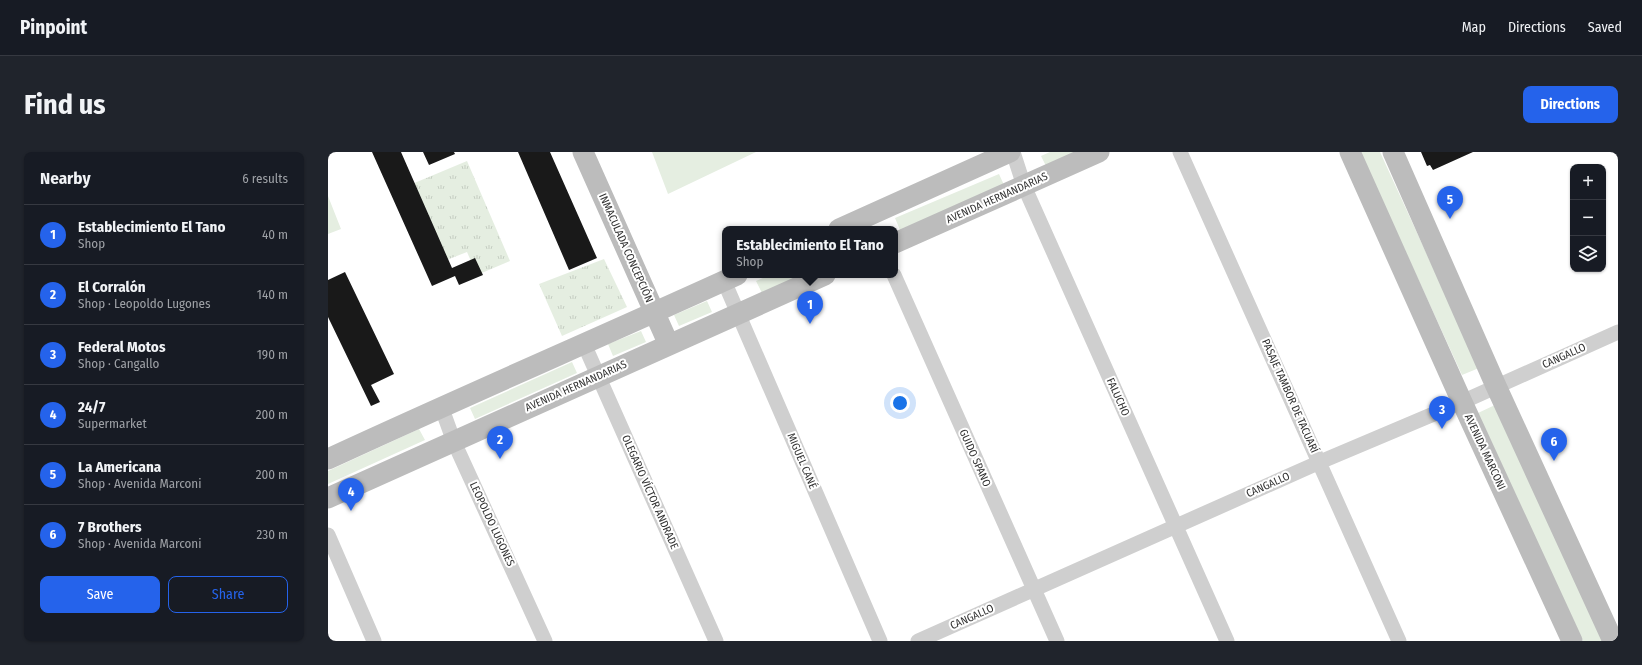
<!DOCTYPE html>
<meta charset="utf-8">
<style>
:root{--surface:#171b24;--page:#20242c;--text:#f1f3f6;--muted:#9ea1a6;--line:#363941;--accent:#2563eb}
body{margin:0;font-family:"Fira Sans Condensed",sans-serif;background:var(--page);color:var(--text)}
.controls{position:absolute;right:12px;top:12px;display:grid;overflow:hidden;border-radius:8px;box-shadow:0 1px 3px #0004}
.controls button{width:36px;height:36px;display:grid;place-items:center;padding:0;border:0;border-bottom:1px solid var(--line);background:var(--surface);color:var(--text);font:20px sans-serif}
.you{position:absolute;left:572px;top:251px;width:14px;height:14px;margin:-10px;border:3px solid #fff;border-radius:50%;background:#1a73e8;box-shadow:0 0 0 6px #1a73e833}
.badge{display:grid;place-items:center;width:26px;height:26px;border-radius:50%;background:var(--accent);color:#fff;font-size:13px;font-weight:700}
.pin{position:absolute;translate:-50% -33px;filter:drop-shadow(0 1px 2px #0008)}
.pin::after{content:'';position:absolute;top:21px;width:14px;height:12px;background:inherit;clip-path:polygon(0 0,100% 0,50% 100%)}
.popup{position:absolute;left:394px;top:74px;width:176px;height:52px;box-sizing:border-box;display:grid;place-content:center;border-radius:8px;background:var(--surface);filter:drop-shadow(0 1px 3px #0005);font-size:13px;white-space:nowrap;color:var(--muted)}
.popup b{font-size:15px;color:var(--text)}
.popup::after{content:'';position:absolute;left:50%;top:100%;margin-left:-8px;border:8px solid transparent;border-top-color:var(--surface)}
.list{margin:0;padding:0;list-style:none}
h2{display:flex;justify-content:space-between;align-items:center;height:52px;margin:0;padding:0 16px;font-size:17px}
h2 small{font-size:13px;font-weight:400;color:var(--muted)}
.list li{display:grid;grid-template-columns:26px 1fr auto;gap:12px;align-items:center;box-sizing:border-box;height:60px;padding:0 16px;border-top:1px solid var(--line)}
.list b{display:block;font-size:15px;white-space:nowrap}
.list p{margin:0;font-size:13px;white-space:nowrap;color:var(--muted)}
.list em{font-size:13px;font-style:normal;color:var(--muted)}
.actions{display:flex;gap:8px;padding:12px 16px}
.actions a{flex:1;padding:9px 0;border:1px solid var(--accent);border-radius:8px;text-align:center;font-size:14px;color:var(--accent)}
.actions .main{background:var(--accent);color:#fff}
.icon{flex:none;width:22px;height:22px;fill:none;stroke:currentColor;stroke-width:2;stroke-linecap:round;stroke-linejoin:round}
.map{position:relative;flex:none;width:1290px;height:489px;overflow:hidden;border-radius:8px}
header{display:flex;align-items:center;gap:24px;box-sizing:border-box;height:56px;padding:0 20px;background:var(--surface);border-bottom:1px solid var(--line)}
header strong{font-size:19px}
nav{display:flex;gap:22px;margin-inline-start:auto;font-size:14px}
.intro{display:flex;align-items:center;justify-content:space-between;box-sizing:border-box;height:96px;padding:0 24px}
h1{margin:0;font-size:28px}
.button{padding:10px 18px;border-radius:8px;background:var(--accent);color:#fff;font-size:14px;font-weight:700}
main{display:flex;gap:24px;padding:0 24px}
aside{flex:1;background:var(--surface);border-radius:8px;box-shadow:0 1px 3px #0004}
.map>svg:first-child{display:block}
.grass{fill:#e5eee1}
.park{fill:url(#park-tufts)}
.building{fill:#191919}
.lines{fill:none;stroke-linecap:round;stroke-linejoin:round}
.street{stroke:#cfcfcf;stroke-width:15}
.secondary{stroke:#bcbcbc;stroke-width:21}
.labels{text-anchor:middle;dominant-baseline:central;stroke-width:4;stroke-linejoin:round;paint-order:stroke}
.street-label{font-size:11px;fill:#323232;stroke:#fff}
</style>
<header>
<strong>Pinpoint</strong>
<nav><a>Map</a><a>Directions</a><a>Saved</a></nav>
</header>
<div class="intro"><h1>Find us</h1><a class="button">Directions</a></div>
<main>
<aside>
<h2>Nearby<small>6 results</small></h2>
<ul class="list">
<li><span class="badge">1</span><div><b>Establecimiento El Tano</b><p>Shop</p></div><em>40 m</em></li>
<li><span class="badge">2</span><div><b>El Corralón</b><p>Shop · Leopoldo Lugones</p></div><em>140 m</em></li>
<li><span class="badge">3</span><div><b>Federal Motos</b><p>Shop · Cangallo</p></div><em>190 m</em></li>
<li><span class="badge">4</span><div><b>24/7</b><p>Supermarket</p></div><em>200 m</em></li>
<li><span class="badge">5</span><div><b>La Americana</b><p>Shop · Avenida Marconi</p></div><em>200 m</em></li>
<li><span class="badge">6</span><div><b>7 Brothers</b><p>Shop · Avenida Marconi</p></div><em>230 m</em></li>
</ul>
<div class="actions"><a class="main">Save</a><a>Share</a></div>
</aside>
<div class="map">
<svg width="1290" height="489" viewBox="0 0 1290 489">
<defs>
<pattern id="park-tufts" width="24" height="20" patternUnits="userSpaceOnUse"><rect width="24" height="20" fill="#e5eee1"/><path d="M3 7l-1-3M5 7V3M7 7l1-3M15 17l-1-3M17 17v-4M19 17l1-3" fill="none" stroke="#c5cdc2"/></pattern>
</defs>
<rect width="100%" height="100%" fill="#fff"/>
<!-- grass -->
<path class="grass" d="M324,0H428L340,42Z
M722,0H755L719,16L713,4Z
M1032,0H1052L1151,216L1134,223Z
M671,22L676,33L572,78L567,66Z
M0,44L13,77L0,82Z
M442,123H476L434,141L428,129Z
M379,149L384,160L351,174L346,163Z
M313,179L318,190L285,204L280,192Z
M244,210L249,221L147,267L142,256Z
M1167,253L1276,489H1255L1150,261Z
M91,277L97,288L0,332V319Z"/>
<!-- park -->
<path class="park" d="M139,9L182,109L149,123L139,100L116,109L84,32Z
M276,107L299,155L234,184L211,132Z"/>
<!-- building -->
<path class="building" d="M44,0H73L124,116L147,106L155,123L131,133L127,124L104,134Z
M95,0H126L127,2L101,13Z
M190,0H222L269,106L241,118Z
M1093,0H1145L1105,18L1102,13L1099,14Z
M17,120L66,222L43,233L52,250L43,254L0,165V128Z"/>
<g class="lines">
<!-- street -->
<path class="street" d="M685,0L696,34L899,489
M852,0L1071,489
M566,123L729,489
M396,129L552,489
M256,192L388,489
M113,254L126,290L217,489
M0,383L46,489
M590,489L992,310L1134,250L1290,180"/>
<!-- secondary -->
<path class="secondary" d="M255,0L341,193
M1022,0L1134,250L1244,489
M1065,0L1168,234L1285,489
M511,77L682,0
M567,91L771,0
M0,307C136,244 273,185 409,123
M0,346L497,123"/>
</g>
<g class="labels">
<!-- street labels -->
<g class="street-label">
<text transform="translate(669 46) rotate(-24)">AVENIDA HERNANDARIAS</text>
<text transform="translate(298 96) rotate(66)">INMACULADA CONCEPCIÓN</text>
<text transform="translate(1236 204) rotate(-24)">CANGALLO</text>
<text transform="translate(248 234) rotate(-24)">AVENIDA HERNANDARIAS</text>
<text transform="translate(962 244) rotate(66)">PASAJE TAMBOR DE TACUARÍ</text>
<text transform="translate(790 245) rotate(66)">FALUCHO</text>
<text transform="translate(1157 300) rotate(65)">AVENIDA MARCONI</text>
<text transform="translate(647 306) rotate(66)">GUIDO SPANO</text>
<text transform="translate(474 309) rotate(67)">MIGUEL CANÉ</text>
<text transform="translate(940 333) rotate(-24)">CANGALLO</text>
<text transform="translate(322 340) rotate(66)">OLEGARIO VÍCTOR ANDRADE</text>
<text transform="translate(164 372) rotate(65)">LEOPOLDO LUGONES</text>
<text transform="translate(644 465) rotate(-24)">CANGALLO</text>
</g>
</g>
</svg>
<div class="controls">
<button>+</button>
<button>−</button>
<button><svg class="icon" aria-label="layers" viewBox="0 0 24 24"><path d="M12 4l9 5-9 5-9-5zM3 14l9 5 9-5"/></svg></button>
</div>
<div class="you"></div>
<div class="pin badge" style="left:482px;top:172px">1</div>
<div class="popup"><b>Establecimiento El Tano</b>Shop</div>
<div class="pin badge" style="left:172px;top:307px">2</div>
<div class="pin badge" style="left:1114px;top:277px">3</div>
<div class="pin badge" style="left:23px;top:359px">4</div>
<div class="pin badge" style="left:1122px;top:67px">5</div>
<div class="pin badge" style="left:1226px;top:309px">6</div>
</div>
</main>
